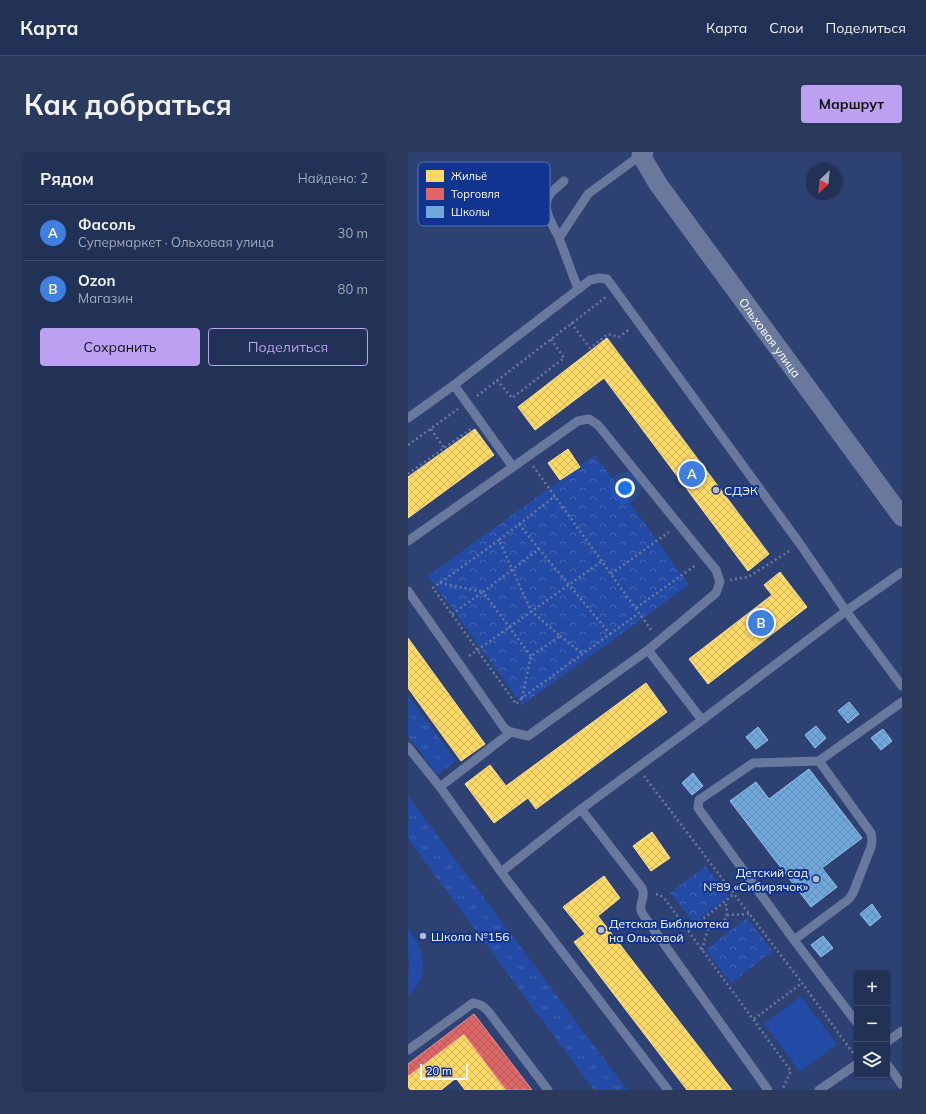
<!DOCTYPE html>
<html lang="ru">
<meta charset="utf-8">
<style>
:root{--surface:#223156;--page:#2a395c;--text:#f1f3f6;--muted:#a2a9b9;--line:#3f4c6c;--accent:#bca0f2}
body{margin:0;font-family:Mulish,sans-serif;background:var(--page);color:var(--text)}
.controls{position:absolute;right:12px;bottom:12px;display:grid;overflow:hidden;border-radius:4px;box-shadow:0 1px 3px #0004}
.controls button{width:36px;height:36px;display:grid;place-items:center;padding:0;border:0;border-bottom:1px solid var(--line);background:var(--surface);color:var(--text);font:20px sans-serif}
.compass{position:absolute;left:398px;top:12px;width:36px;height:36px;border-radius:50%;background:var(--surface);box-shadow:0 1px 3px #0004;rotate:206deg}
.scale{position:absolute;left:12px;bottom:10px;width:48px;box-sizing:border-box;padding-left:4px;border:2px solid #fff;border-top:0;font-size:11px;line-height:14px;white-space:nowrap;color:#fff;-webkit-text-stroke:3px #10348f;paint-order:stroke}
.you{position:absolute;left:217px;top:336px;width:14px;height:14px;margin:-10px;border:3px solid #fff;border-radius:50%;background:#1a73e8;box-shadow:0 0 0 6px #1a73e833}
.badge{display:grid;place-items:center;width:26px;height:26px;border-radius:50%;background:var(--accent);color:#fff;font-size:13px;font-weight:700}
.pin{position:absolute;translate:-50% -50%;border:2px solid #fff;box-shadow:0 1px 4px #0006}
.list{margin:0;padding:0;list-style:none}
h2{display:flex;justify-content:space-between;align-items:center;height:52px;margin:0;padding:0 16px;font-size:17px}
h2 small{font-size:13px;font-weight:400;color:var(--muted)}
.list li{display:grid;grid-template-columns:26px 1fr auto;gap:12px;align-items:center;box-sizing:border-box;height:56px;padding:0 16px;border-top:1px solid var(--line)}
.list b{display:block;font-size:15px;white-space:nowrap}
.list p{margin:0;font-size:13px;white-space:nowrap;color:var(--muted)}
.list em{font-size:13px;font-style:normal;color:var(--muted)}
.actions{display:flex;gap:8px;padding:12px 16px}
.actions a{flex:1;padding:9px 0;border:1px solid var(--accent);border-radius:4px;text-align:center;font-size:14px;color:var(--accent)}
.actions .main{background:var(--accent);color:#111}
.icon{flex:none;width:22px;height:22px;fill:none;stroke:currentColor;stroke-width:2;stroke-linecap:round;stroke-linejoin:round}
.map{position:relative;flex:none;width:494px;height:938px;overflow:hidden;border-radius:4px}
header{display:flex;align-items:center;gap:24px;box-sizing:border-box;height:56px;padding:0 20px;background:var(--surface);border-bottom:1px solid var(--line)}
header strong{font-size:19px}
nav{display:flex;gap:22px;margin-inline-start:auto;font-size:14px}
.intro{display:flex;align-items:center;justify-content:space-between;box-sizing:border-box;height:96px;padding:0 24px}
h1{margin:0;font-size:28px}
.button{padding:10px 18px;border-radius:4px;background:var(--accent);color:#111;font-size:14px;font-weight:700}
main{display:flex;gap:24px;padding:0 24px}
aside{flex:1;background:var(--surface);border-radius:4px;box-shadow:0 1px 3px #0004}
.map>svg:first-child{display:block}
.grass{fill:url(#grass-tufts)}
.forest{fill:url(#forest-crowns)}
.garden{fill:#234ba6}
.homes{fill:url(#homes-cross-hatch);stroke:#ffe494}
.shops{fill:url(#shops-cross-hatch);stroke:#e99494}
.schools{fill:url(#schools-cross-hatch);stroke:#9ac2e6}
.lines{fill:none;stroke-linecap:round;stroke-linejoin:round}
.path{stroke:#69799e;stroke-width:2.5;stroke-dasharray:2 3;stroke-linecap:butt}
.service{stroke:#69799e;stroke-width:9}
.minor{stroke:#69799e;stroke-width:19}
.poi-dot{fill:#b6bcce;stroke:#10348f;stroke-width:1.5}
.labels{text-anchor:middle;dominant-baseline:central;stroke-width:4;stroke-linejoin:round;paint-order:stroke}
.street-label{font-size:12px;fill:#fff;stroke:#10348f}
.poi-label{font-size:12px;fill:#fff;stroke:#10348f;text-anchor:start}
.key{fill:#10348f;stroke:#5871b1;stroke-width:1}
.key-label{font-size:11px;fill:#fff}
</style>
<header>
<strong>Карта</strong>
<nav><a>Карта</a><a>Слои</a><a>Поделиться</a></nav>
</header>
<div class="intro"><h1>Как добраться</h1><a class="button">Маршрут</a></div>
<main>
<aside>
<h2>Рядом<small>Найдено: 2</small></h2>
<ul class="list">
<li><span class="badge" style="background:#3f7fe0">A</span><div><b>Фасоль</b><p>Супермаркет · Ольховая улица</p></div><em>30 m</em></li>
<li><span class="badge" style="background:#3f7fe0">B</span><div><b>Ozon</b><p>Магазин</p></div><em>80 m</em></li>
</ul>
<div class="actions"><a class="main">Сохранить</a><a>Поделиться</a></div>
</aside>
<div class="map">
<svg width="494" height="938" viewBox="0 0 494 938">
<defs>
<pattern id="grass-tufts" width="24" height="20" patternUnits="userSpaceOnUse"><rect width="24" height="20" fill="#234ba6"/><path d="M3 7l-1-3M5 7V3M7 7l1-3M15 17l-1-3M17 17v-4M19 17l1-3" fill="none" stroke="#4466b3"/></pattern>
<pattern id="forest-crowns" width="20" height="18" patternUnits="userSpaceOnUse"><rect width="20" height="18" fill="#234ba6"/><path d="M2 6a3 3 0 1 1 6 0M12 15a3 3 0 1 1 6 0" fill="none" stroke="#4466b3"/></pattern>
<pattern id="homes-cross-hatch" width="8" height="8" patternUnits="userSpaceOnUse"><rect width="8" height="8" fill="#ffd966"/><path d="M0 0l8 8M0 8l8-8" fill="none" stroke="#d2b660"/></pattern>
<pattern id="shops-cross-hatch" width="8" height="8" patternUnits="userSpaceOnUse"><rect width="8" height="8" fill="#e06666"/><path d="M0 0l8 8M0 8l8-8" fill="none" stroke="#ac5d5d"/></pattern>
<pattern id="schools-cross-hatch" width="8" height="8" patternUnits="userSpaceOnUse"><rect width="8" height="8" fill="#6fa8dc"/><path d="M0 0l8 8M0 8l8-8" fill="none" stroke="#648cb1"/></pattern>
</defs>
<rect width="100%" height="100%" fill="#2d4172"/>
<!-- grass -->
<path class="grass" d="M0,544L48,609L29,623L0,584Z
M0,644L219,938H186L0,687Z"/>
<!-- forest -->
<path class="forest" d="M187,303L281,433L114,553L20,424Z
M297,714L321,744L286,771L262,741Z
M339,766L365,799L323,831L297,798Z"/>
<!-- garden -->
<path class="garden" d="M0,776C17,798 23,824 0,844L1,807L0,801Z
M393,844L429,892L392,920L356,872Z"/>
<!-- homes -->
<path class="homes" d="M199,186L361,402L340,419L196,226L127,278L110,255Z
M67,277L86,303L0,366V325Z
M160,297L172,315L152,328L140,311Z
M372,420L399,455L300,532L281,507L364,443L356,433Z
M0,486L77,592L53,609L0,536Z
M238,531L259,560L128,657L120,646L86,671L57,632L82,613L98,634Z
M244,680L262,706L243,719L225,694Z
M196,724L212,746L190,764L324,938H279L166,790L177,782L155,755Z
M56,882L98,938H57L48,926L33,938H0V924Z"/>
<!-- shops -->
<path class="shops" d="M66,862L124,938H98L56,882L0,924V912Z"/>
<!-- schools -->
<path class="schools" d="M441,550L451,562L440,571L430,559Z
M408,574L418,586L407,596L397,583Z
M350,575L360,588L348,597L338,585Z
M475,577L484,589L473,598L463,586Z
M401,617L454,686L414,716L429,735L403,755L322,649L348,630L361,647Z
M285,621L295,634L284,643L274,631Z
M464,752L473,765L462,774L452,762Z
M415,784L425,796L413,805L403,793Z"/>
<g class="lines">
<!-- path -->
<path class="path" d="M163,171L182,196L200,182L211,185L222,177
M89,228L104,246L156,206L143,187
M69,244L198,145
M23,277L36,296
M0,293L50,257
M125,314L244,479
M0,322L63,277
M111,372L131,397
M91,388L25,436L108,552L114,546
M203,422L261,380
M322,428L340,425L383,398
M32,431L75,440L44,462
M228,456L288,413
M202,482L231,461
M152,484L175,502
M61,504L194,409
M123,504L75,440L131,397L202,482L114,546L123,504L152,484L123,459L91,388L147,344
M236,624L394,831L445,901
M248,742L252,743L256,746L383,919L374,938
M319,763L341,762
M290,771C306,783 325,770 317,750
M280,779L326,742
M294,798L300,776
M346,867L394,831"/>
<!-- service -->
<path class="service" d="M151,86C145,73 132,55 142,42C146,37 152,33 156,29
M170,137L151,86L180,42L233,3
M0,266L46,233
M0,389L170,269L181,267L190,273L298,406L308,418L312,430L308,441L240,498L294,568
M494,420L438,459L494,534
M0,439L97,577L103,580L120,584L240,498
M0,595L32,635L93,720L260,938
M32,635L103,580
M173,657L234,736C239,745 229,752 234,761L360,938
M93,720L173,657L294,568L438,459L392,392L199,127L192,126L182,128L46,233L105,315
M386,788L441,747L445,741L463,695L464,688L463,681L411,609
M449,871L386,788L290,656L291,648L345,611L411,609L494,550
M479,890L494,879
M0,898L65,851C72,852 75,854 80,859L140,938
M479,912L494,933
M411,938L449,912"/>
<!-- minor -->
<path class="minor" id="s1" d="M236,0L233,3L250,32L494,365"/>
</g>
<!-- markers -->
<g class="poi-dot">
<circle cx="308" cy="338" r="4"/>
<circle cx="408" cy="727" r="4"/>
<circle cx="193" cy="778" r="4"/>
<circle cx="15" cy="784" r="4"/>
</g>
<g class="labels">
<!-- street labels -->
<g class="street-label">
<text stroke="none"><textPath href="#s1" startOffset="228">Ольховая улица</textPath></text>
</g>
<!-- poi labels -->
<g class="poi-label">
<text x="316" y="338">СДЭК</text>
<text x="400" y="720" text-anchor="end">Детский сад<tspan x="400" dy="14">№89 «Сибирячок»</tspan></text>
<text x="201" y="771">Детская Библиотека<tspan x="201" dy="14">на Ольховой</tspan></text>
<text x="23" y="784">Школа №156</text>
</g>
</g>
<!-- legend -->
<rect x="10" y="10" width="132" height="64" rx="6" class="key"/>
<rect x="18" y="18" width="18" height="12" fill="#ffd966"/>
<rect x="18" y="36" width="18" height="12" fill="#e06666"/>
<rect x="18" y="54" width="18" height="12" fill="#6fa8dc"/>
<g class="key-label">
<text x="43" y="28">Жильё</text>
<text x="43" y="46">Торговля</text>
<text x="43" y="64">Школы</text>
</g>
</svg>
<div class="controls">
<button>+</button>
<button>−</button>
<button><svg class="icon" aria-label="layers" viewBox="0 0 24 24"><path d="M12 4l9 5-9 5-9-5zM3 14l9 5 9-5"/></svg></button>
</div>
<svg class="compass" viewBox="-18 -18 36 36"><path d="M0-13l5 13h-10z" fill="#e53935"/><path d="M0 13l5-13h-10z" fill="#a2a9b9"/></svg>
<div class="scale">20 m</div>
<div class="you"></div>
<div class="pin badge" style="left:284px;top:322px;background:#3f7fe0">A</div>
<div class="pin badge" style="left:353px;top:471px;background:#3f7fe0">B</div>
</div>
</main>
